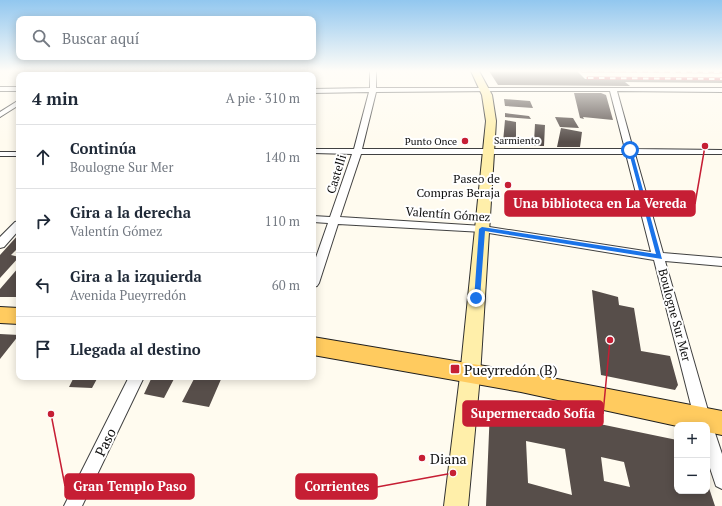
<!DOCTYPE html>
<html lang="es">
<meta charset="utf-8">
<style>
:root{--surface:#fff;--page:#f6f6f7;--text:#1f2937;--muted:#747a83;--line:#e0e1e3}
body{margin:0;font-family:"PT Serif",serif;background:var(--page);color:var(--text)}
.controls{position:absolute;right:12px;bottom:12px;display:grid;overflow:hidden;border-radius:8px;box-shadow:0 2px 10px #0003}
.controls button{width:36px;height:36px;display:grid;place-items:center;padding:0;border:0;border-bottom:1px solid var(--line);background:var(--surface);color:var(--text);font:20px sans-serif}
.stop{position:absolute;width:12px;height:12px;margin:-9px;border:3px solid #1a73e8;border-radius:50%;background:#fff}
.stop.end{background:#1a73e8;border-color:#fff;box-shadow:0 1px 4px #0008}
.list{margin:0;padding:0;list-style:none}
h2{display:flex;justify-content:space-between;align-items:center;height:52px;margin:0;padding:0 16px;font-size:17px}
h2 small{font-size:13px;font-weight:400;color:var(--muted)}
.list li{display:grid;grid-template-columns:26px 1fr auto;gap:12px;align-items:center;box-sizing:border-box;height:64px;padding:0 16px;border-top:1px solid var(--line)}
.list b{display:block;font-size:15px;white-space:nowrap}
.list p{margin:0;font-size:13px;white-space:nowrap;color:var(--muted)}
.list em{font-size:13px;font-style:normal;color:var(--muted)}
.icon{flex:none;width:22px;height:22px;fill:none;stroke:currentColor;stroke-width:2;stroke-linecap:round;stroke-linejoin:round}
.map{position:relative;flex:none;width:722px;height:506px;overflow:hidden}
.search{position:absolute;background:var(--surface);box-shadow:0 2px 10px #0003;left:16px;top:16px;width:300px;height:44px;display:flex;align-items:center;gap:10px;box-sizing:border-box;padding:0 14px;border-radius:8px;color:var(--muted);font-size:15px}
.panel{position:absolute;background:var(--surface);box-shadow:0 2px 10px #0003;left:16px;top:72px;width:300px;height:308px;border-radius:8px}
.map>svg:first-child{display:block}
.building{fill:#574e4a;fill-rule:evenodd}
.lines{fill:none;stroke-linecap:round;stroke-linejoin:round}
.minor-casing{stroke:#414141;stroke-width:2}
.secondary-casing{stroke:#303030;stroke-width:2}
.primary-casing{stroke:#1f1f1f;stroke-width:2}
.minor{fill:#fff;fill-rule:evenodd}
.secondary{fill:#ffefaa;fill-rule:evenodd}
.primary{fill:#ffcb5f;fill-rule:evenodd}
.rail-casing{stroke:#c61e34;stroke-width:3}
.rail{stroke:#fff;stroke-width:2;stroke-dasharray:5.5;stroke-linecap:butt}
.route{fill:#1a73e8}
.poi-dot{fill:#c61e34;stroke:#fff;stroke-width:1.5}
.labels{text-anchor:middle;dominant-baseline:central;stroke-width:4;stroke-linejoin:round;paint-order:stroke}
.far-street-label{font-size:10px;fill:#0e0e0e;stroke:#fff}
.far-poi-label{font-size:10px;fill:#0e0e0e;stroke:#fff;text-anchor:end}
.street-label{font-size:12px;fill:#0e0e0e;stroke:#fff}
.poi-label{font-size:12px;fill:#0e0e0e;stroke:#fff;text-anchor:end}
.near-poi-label{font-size:14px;fill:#0e0e0e;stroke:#fff;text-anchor:start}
.near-street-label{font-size:14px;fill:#0e0e0e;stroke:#fff}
.leader{fill:none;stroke:#c61e34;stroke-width:1.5}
.callout-dot{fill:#c61e34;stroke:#fff;stroke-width:1.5}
.callout{fill:#c61e34;stroke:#c61e34;stroke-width:1.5}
.callout-label{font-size:13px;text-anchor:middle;font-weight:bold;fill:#fff}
</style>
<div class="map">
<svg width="722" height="506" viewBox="0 0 722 506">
<rect width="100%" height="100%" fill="#fffbef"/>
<!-- building -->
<path class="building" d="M68,71H158L154,75H62Z
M489,71H577L585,79H722V83L625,82L630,86L498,85Z
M574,93H601L606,95L613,120L583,117L584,119L580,118Z
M504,99L530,101L533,108L505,106Z
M505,113L529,116L531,119L505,117Z
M555,117L573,118L579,128L560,127Z
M505,120L516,122V141L534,142L535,124L545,125L544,146H511L503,142Z
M561,128L582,132L580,147H557Z
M19,234V247L11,255L19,257L0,278V255Z
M19,267V297H0V289Z
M592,290L618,297L619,305L634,308L641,351L670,356L678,385L675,390L601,375Z
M0,334L19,335L0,359Z
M74,377H98L92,388L69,387Z
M152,377H175L164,398L144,394Z
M195,377H222L209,407L182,402Z
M498,403L677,440V491H707V482L715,506H486L490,408ZM526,441L565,449L572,495L528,483ZM601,457L624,462L630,487L604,481Z"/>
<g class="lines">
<defs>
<path id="minor" d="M59,71H66L61,75H54Z
M162,71H168L164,75H158Z
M274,71H280L278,75H272Z
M370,71H376V88H722V92L617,91L633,149L722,150V154H635L663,253L722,258V266L665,261L711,421L709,426L713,427L722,454V489L716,486L707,459V425H697L695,421L654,260L483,232L338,224L319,283L317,286L313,287V266L328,223L313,222V216L330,217L352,154L313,153V149H354L369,92L313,93V89L370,88ZM500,91H610L625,149H362L376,92ZM361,154H626L651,252L483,226L340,217Z
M0,87H19V91H0Z
M19,100V105L0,117V112Z
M0,152H19V156H0Z
M19,221V230L4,247L0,248V237L15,222Z
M129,377H144L82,506H64Z"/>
<path id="secondary" d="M471,71H479L492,95L496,121L480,376L468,506H444L460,376L486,121L482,95Z"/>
<path id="primary" d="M0,307L19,308V324L0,323Z
M313,337L521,372L722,411V435L707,432V425L677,426L521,392L313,355Z"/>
</defs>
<!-- minor casing -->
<use href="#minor" class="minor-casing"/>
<!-- secondary casing -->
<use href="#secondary" class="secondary-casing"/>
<!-- primary casing -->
<use href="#primary" class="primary-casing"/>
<!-- minor -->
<use href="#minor" class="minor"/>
<!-- secondary -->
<use href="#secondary" class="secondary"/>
<!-- primary -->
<use href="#primary" class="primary"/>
<defs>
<path id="rail" d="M582,71L722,72
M588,78L722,79"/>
</defs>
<!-- rail casing -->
<use href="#rail" class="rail-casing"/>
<!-- rail -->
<use href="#rail" class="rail"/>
</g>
<!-- sky -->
<linearGradient id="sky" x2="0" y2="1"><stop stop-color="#92c7ef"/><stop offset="0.5" stop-color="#fffdf8"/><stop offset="1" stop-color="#fffdf8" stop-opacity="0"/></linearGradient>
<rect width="722" height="142" fill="url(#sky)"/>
<!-- route -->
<path class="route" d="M628,149L632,150L662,259L485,231L480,298L479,300H474L479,229L482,227L656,254Z"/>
<!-- markers -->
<g class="poi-dot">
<circle cx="465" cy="141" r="4"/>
<circle cx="508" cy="185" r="4"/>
<rect x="450" y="364" width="10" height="10" rx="2"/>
<circle cx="422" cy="458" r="4"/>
</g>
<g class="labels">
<!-- far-street labels -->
<g class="far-street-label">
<text x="517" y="140">Sarmiento</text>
</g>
<!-- far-poi labels -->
<g class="far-poi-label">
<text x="457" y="141">Punto Once</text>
</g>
<!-- street labels -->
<g class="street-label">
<text transform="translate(336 174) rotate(-73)">Castelli</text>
<text transform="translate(448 214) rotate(4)">Valentín Gómez</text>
<text transform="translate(675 315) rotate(75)">Boulogne Sur Mer</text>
</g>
<!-- poi labels -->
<g class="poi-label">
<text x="500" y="178">Paseo de<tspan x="500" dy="14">Compras Beraja</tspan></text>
</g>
<!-- near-poi labels -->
<g class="near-poi-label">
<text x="464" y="369">Pueyrredón (B)</text>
<text x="430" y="458">Diana</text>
</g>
<!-- near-street labels -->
<g class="near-street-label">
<text transform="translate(105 442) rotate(-64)">Paso</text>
</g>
</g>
<!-- callouts -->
<path class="leader" d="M705 146L695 204M610 340L603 414M51 414L65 486M453 473L377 487"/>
<g class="callout-dot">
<circle cx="705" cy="146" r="4"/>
<circle cx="610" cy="340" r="4"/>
<circle cx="51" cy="414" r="4"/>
<circle cx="453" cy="473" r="4"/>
</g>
<g class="callout">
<rect x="505" y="191" width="190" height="25" rx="4"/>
<rect x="463" y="401" width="140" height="25" rx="4"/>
<rect x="65" y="474" width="129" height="25" rx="4"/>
<rect x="296" y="474" width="81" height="25" rx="4"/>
</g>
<g class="callout-label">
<text x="600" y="208">Una biblioteca en La Vereda</text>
<text x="533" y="418">Supermercado Sofía</text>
<text x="130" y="491">Gran Templo Paso</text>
<text x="337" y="491">Corrientes</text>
</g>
</svg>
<div class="controls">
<button>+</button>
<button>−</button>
</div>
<div class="stop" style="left:630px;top:150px"></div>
<div class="stop end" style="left:476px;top:298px"></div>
<div class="search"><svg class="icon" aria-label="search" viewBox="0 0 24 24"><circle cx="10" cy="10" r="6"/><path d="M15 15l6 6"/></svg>Buscar aquí</div>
<section class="panel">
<h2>4 min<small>A pie · 310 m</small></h2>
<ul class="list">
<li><svg class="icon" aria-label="ahead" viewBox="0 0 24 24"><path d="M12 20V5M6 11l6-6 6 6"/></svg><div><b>Continúa</b><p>Boulogne Sur Mer</p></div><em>140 m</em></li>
<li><svg class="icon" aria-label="right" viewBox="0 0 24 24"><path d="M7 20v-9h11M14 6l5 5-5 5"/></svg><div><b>Gira a la derecha</b><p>Valentín Gómez</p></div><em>110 m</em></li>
<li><svg class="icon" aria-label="left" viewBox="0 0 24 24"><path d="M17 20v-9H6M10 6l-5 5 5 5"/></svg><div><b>Gira a la izquierda</b><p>Avenida Pueyrredón</p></div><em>60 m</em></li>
<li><svg class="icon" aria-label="arrive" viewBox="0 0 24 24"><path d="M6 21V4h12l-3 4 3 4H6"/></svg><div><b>Llegada al destino</b></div></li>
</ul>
</section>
</div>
